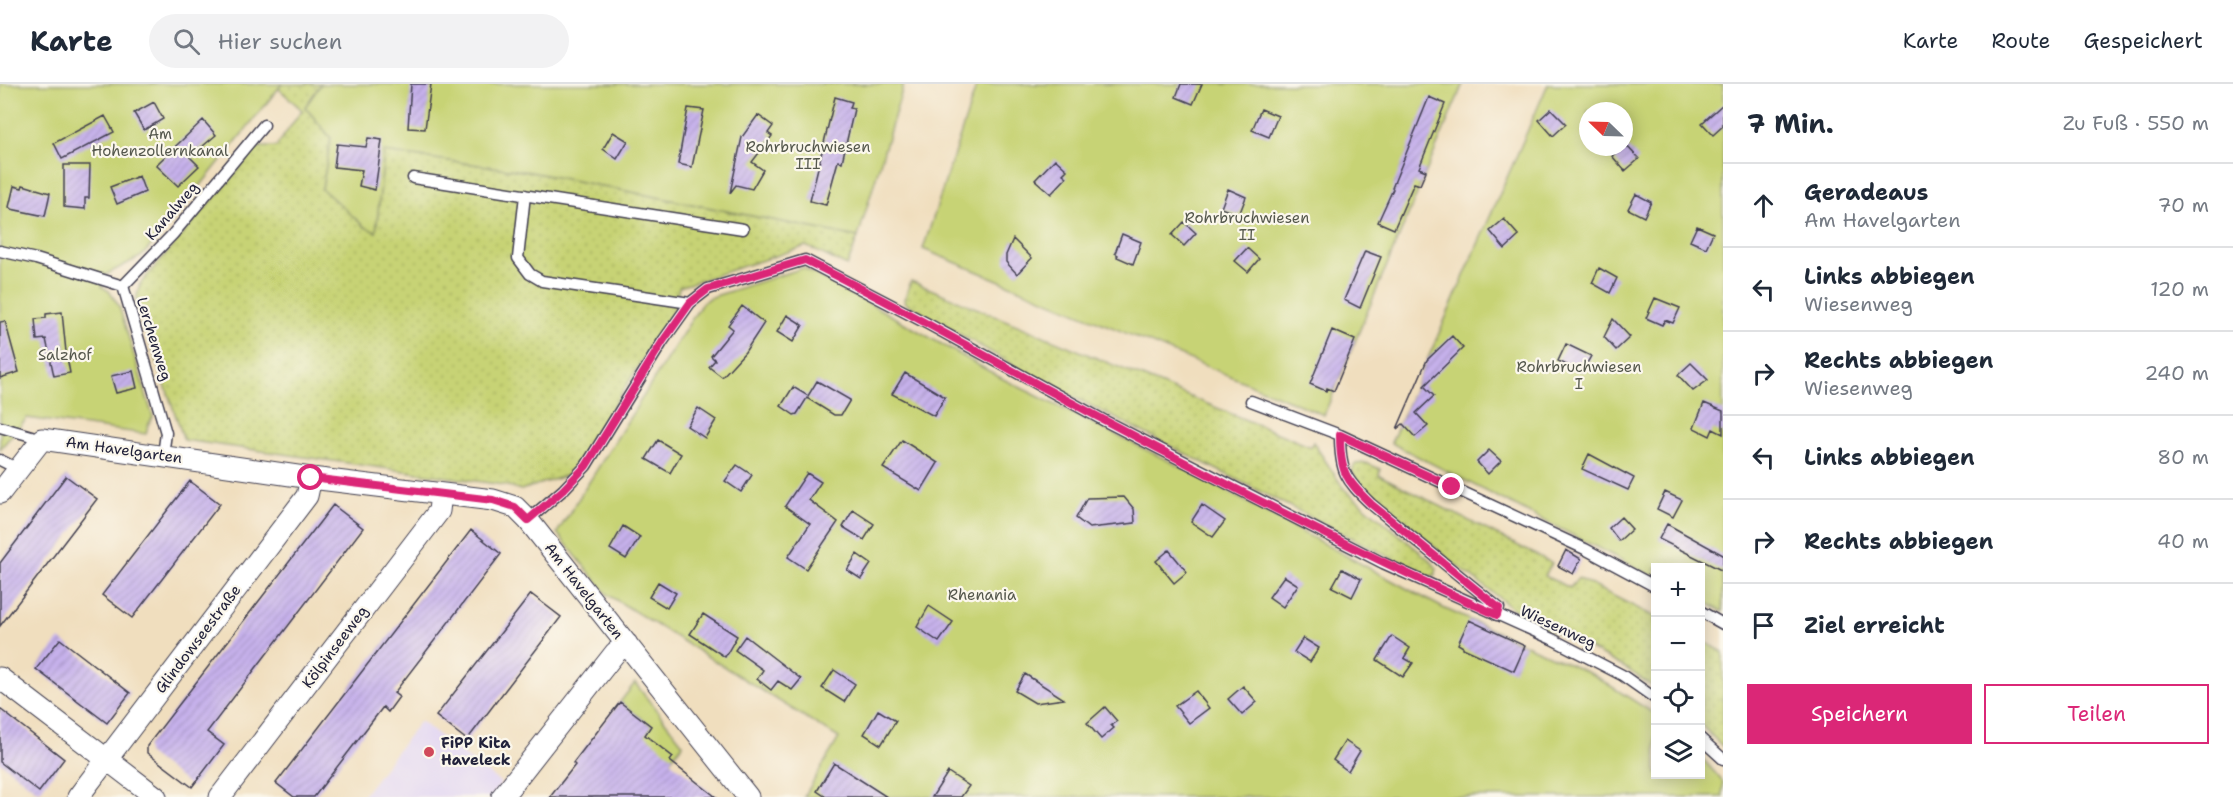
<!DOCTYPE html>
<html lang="de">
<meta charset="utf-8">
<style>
:root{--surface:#fff;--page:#f2f2f3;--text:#1f2937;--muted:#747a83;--line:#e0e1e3;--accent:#db2777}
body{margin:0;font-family:"Shantell Sans",sans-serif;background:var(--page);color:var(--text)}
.controls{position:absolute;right:18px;bottom:18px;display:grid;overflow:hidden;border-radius:0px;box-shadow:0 3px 15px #0003}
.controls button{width:54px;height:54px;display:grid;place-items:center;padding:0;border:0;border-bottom:2px solid var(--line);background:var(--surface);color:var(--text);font:30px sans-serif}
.compass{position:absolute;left:1579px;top:18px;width:54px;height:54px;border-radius:50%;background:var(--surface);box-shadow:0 3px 15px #0003;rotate:293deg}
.stop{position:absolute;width:18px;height:18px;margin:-14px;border:4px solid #db2777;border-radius:50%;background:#fff}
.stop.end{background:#db2777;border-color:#fff;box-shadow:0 2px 6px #0008}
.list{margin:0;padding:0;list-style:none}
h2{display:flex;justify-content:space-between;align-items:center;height:78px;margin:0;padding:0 24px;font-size:26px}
h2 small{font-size:20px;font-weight:400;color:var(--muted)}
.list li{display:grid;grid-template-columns:39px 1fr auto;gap:18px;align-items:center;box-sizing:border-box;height:84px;padding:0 24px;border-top:2px solid var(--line)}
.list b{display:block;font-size:22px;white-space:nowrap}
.list p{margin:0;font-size:20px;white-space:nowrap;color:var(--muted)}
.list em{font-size:20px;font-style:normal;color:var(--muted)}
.actions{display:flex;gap:12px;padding:18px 24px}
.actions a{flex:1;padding:14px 0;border:2px solid var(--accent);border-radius:0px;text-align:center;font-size:21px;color:var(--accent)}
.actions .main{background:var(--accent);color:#fff}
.icon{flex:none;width:33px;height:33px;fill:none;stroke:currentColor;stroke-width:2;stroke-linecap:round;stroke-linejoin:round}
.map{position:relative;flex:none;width:1723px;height:713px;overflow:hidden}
header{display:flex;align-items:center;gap:36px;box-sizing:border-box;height:84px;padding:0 30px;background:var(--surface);border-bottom:2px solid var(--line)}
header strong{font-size:28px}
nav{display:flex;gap:33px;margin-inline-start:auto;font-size:21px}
.search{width:420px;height:54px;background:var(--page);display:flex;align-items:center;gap:15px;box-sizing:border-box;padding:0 21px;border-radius:33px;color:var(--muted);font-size:22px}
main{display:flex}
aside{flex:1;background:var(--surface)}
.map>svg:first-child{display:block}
.built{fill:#e1d4f3}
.grass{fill:url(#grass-dots);stroke:#747a58;stroke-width:1.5}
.green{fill:#c7d374;stroke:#747a58;stroke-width:1.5;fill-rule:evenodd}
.building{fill:url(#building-hatch)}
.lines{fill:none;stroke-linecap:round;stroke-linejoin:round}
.service-casing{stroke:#413e4f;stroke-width:13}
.minor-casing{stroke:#413e4f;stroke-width:23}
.service{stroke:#fff;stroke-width:10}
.minor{stroke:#fff;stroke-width:21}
.route{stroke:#db2777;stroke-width:8}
.poi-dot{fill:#d1495b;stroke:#fbf7ec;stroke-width:2}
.labels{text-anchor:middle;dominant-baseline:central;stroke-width:4.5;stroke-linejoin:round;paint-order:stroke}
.park-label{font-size:15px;fill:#54574c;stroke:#fbf7ec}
.street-label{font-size:15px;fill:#22223b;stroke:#fbf7ec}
.poi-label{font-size:15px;font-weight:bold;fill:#22223b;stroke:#fbf7ec;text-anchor:start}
</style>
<header>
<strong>Karte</strong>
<div class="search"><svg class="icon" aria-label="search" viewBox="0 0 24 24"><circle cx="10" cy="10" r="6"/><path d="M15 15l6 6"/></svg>Hier suchen</div>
<nav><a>Karte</a><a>Route</a><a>Gespeichert</a></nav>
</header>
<main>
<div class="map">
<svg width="1723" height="713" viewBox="0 0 1723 713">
<defs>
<pattern id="grass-dots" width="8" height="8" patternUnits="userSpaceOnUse" patternTransform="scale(1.5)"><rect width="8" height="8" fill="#c7d374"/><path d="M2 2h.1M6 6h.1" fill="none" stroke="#abb565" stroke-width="1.8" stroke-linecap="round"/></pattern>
<pattern id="building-hatch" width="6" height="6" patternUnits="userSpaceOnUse" patternTransform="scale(1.5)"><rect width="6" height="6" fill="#c6b1eb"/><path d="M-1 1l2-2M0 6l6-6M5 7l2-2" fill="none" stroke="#aa98ca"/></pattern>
</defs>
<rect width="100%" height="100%" fill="#fbf7ec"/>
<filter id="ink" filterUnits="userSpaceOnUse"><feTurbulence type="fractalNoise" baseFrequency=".0167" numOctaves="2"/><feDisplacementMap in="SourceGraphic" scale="12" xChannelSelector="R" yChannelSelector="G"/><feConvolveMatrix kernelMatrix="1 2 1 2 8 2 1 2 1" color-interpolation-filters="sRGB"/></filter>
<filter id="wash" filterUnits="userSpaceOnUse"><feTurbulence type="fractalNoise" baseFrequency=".008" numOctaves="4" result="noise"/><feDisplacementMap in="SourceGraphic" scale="24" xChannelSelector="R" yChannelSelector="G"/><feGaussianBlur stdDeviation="1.35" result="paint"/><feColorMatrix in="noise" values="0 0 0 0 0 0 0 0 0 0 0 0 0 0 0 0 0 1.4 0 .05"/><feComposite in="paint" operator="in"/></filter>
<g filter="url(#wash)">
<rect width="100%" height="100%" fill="#f0debe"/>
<!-- built -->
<path class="built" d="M420,637L501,699L491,713H362Z"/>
<!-- grass -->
<path class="grass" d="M282,0H321L305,23L331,54L322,105L376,148L384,68L531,88L858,153L847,182L806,162L679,203L675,224L571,390L521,406L504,401L184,356L136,216L140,200L258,63H276L302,26L278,4Z
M911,197L1311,363L1313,358L1344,405L1431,477L1437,485L1435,491L1429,493L1038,295L904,218Z
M1366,379L1380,385L1379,391L1552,479L1545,492L1570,504L1578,494L1655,533V604L1627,585L1592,566L1527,535L1451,477L1357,396L1352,387L1355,380Z
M1701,556L1723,568V663L1701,641Z"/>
<!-- green -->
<path class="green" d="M0,0H282L173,136L142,172L105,191L102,203L109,207L119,222L153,333L148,341L146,350L27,334L0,365Z
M321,0H904L858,153L531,88L384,68L376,148L365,143L322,105L331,54L305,23Z
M977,0H1463L1324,331L923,165Z
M1548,0H1723V528L1701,516L1700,484H1656L1655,493L1391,359ZM1588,27H1624V63H1588Z
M803,184L860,214L1003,295L1187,386L1443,524L1593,591L1655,630L1656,690H1700L1701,673L1723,698V713H804L839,654L608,511L557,449L702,219L709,214Z
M635,599L683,660L642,713H600L606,704L604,703L651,642L620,618Z"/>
<g id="blocks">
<!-- building -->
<path class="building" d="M411,0H431L425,45L408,44Z
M1181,0H1202L1193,20L1176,13Z
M835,13L852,18L850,24L854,25L842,78L838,77L826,121L810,117Z
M1429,13L1445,20L1419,84L1426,87L1420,101L1414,99L1394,145L1378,138L1393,105L1392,104Z
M154,18L163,35L144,46L134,29Z
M1723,20V42L1713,51L1702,39Z
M688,24L704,26L692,83L678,80Z
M1261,25L1278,32L1269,53L1252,46Z
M1551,25L1566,40L1553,52L1539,36Z
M758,31L773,42L768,49L772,52L752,78L763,86L752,105L736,101L730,109L742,53Z
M105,32L114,48L62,75L54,59Z
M203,36L216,51L190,73L199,82L178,102L156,81Z
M613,48L628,57L617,75L603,65Z
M368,54L382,56L375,106L359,102L362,86L334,83L337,60L366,63Z
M1625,60L1639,75L1625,87L1612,72L1621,63H1624Z
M1055,75L1067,86L1063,90L1067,93L1051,110L1035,96Z
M64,81H90L89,114H85V125L64,123Z
M139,92L145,108L117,120L110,103Z
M23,101L50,109L45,132L11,125L9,123L14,102L22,104Z
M1228,105L1246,113L1239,131L1221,124Z
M1636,110L1651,118L1644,133L1628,125Z
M1504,135L1519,152L1505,165L1490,147Z
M1184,138L1196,149L1184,162L1172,151Z
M1697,142L1713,149L1706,164L1690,157Z
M1122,150L1141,158L1133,180L1117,173L1118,171L1115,169Z
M1013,155L1032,174L1017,190L1006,178V171Z
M1247,164L1259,175L1248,188L1235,177Z
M1365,167L1381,173L1360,224L1344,216Z
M1599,184L1617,194L1610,209L1592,199Z
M1655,214L1680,224L1673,239L1665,236L1662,241L1646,234Z
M742,222L764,239L745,268L722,293L709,283L715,276L711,272L733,245L728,241Z
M62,228L66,268L70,289L54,292L46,255L37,256L35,235L46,234V230Z
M787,231L803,241L793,258L777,248Z
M1613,235L1630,253L1616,266L1604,253Z
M5,237L19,288L0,294V238Z
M1332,246L1355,256L1334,307L1327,304L1326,307L1310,300Z
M1452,252L1463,264L1424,302L1434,312L1416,329L1428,342L1415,353L1403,340L1397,345L1427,276Z
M1566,260L1591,272L1582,288L1558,277Z
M1691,279L1708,296L1693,307L1678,291Z
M133,287L137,304L116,309L111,292Z
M905,289L945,313L934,332L892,310Z
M817,297L850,316L841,331H834L807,314L797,330L794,331L781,322L793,303L808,312Z
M1704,319L1723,327V350L1713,345L1710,352L1694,344Z
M698,324L716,336L705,354L687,342Z
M658,356L681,370L670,389L646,375Z
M902,356L938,379L921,407L883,384Z
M1489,366L1501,377L1488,390L1477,378Z
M1589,370L1634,394L1628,406L1582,385Z
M737,381L752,391L741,408L725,397Z
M807,389L821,398L809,416L838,438L806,485L788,473L810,440L785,422Z
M66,392L97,415L0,542V479Z
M190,397L220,420L132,534L102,511Z
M1665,408L1682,416L1673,433L1657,425Z
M1124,413L1134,425L1135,439L1089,444L1076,434L1087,414Z
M333,421L363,444L207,648L224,661L192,703L147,669V662Z
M1202,421L1225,437L1213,453L1191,438Z
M853,426L874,440L864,456L843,443Z
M1621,433L1632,445L1619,457L1609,444Z
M1667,440L1723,471V487L1659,455Z
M623,442L640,453L626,475L610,465Z
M471,446L501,470L394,609L399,613L388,628L383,623L314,713H294L276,699Z
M1169,466L1187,488L1174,499L1156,477Z
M1566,466L1581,475L1573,490L1558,482Z
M857,470L871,480L861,495L847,486Z
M1342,485L1361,495L1352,513L1332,503Z
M1284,492L1298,501L1283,523L1269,513Z
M658,498L676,509L667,524L649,513Z
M531,510L561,533L467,656L436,632Z
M929,522L953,538L939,558L917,543Z
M703,530L737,552L725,573L690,550Z
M1469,536L1525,562L1514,587L1463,564V563L1458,560Z
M745,552L801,595L792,606L778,597L771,606L757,595L763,586L735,566Z
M1392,552L1410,564L1404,574L1413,579L1403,593L1377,576Z
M1303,554L1319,564L1310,578L1294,568Z
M60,555L130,609L107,639L36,585Z
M834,586L855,600L844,618L822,604Z
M1025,590L1064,615L1035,619L1015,607Z
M1243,602L1257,618L1242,631L1228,615Z
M1196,607L1209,624L1189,639L1175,622Z
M620,618L651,642L645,651L673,673L670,677L716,713H550L575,681L573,679Z
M1105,623L1117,637L1111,641L1114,644L1101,655L1087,639Z
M0,625L64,675L39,708L0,678Z
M878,626L896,637L881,661L864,650Z
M1345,657L1360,667L1348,687L1333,676Z
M834,679L887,713H826L817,707Z
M948,688L969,702L961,713H932Z"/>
</g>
</g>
<g filter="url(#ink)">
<use href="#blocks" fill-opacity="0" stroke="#413e4f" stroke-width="1.5"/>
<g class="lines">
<defs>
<path id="service" d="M413,94L743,145
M525,111L518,174L530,190L542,197L690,219
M0,167L36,175L123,202L166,349L163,371
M123,202L173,150L264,41
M1251,317L1340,351L1585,465L1656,503
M0,343L42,355
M1340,351C1340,388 1345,395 1371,420L1499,524L1497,531
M0,376L18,385
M528,436L563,406L586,382L663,257L690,219L708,205L805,176L928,240L1105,337L1383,479L1552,555L1622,591L1656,615
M1700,527L1723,540
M1700,654L1723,675"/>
<path id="minor" d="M0,409L42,355L311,394L493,416L515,423L528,436L748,713
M0,594L156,713
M78,713L307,412L311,394
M220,713L439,427L441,410
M502,713L615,569L627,560"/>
</defs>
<!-- service casing -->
<use href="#service" class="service-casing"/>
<!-- minor casing -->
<use href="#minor" class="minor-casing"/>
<!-- service -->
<use href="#service" class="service"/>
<!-- minor -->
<use href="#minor" class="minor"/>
</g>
</g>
<g class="lines" filter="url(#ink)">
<!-- route -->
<path class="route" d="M311,394L493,416L515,423L528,436L563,406L586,382L663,257L690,219L708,205L805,176C907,226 1005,284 1106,337C1234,405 1364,471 1497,531L1499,524L1371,420C1345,395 1340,388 1340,351L1452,403"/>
</g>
<!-- markers -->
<circle class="poi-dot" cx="429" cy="668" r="6"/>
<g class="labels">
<!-- park labels -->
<g class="park-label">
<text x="160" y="50">Am<tspan x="160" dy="17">Hohenzollernkanal</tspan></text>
<text x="808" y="63">Rohrbruchwiesen<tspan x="808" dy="17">III</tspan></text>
<text x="1247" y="134">Rohrbruchwiesen<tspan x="1247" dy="17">II</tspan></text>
<text x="65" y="271">Salzhof</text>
<text x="1579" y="283">Rohrbruchwiesen<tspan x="1579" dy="17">I</tspan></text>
<text x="982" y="511">Rhenania</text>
</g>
<!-- street labels -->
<g class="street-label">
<text transform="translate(172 127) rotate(-49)">Kanalweg</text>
<text transform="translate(154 255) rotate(73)">Lerchenweg</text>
<text transform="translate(124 366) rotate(8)">Am Havelgarten</text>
<text transform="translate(584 507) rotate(52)">Am Havelgarten</text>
<text transform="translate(1558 543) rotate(25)">Wiesenweg</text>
<text transform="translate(198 555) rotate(-53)">Glindowseestraße</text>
<text transform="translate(335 563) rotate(-53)">Kölpinseeweg</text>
</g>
<!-- poi labels -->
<g class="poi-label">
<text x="441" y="659">FiPP Kita<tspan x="441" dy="17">Haveleck</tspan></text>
</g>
</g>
</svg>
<div class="controls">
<button>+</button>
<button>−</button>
<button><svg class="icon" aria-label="locate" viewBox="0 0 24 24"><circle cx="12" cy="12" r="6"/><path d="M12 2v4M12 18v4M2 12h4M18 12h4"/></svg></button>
<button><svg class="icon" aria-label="layers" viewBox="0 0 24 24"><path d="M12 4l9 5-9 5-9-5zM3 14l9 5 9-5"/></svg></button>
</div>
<svg class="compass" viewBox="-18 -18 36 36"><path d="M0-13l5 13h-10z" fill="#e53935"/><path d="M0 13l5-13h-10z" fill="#747a83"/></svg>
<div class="stop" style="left:311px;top:394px"></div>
<div class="stop end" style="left:1452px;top:403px"></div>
</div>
<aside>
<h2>7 Min.<small>Zu Fuß · 550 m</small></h2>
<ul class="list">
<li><svg class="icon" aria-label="ahead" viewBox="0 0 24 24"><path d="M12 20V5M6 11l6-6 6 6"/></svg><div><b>Geradeaus</b><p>Am Havelgarten</p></div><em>70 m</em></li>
<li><svg class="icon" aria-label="left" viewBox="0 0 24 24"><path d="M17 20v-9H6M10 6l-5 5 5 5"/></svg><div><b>Links abbiegen</b><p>Wiesenweg</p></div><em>120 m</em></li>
<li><svg class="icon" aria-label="right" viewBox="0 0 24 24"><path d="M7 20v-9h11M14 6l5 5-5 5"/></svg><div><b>Rechts abbiegen</b><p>Wiesenweg</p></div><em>240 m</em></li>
<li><svg class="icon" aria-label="left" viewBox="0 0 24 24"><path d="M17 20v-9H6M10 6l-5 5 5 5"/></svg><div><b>Links abbiegen</b></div><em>80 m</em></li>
<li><svg class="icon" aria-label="right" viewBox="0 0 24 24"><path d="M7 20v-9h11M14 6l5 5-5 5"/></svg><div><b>Rechts abbiegen</b></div><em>40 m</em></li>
<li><svg class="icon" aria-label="arrive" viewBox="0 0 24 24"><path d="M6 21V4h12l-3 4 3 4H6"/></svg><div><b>Ziel erreicht</b></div></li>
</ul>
<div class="actions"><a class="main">Speichern</a><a>Teilen</a></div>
</aside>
</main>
